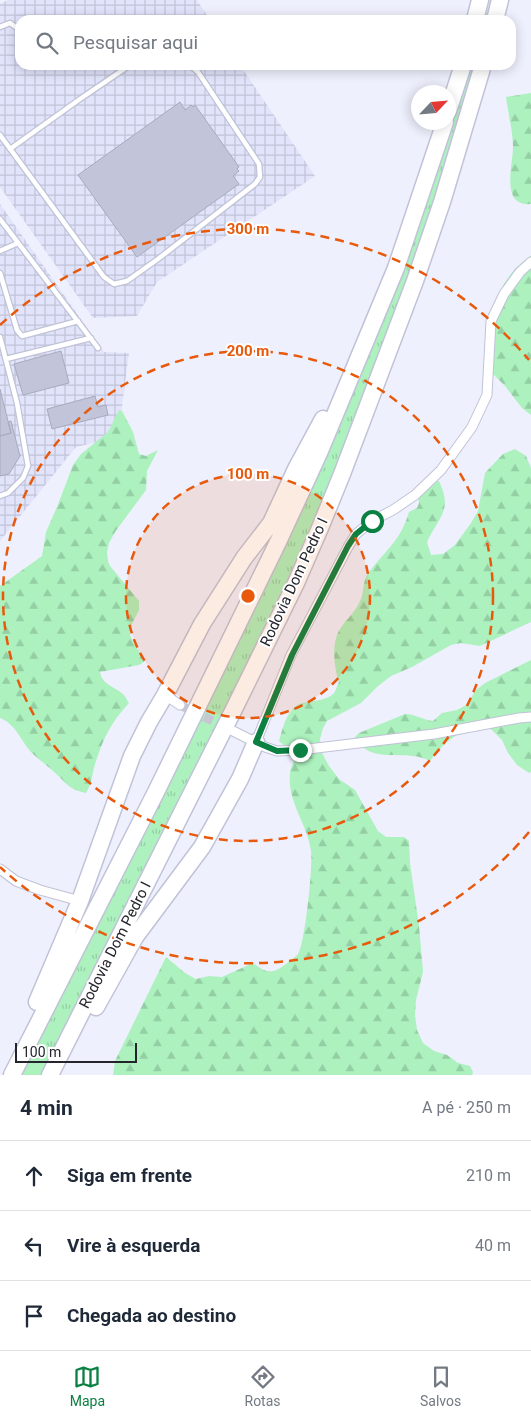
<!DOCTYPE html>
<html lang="pt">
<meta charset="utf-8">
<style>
:root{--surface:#fff;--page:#f2f2f3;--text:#1f2937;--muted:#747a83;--line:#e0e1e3;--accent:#0b8043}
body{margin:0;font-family:Roboto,sans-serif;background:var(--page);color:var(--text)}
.compass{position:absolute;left:411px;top:85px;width:45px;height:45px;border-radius:50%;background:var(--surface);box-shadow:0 2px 12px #0003;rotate:64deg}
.scale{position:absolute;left:15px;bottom:12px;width:122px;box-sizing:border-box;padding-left:5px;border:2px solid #24252c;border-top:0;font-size:14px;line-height:18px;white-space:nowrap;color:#24252c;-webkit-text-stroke:4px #fefefe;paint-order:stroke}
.stop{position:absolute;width:15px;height:15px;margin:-11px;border:4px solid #0b8043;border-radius:50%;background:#fff}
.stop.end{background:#0b8043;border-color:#fff;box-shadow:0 1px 5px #0008}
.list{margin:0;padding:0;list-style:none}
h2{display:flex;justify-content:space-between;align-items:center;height:65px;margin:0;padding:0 20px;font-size:21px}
h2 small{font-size:16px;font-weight:400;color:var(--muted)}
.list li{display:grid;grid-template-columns:32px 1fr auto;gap:15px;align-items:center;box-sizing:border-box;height:70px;padding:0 20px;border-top:1px solid var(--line)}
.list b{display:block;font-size:19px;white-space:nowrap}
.list em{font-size:16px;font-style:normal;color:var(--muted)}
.icon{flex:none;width:28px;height:28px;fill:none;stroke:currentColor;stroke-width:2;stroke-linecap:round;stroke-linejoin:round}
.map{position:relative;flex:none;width:531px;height:1075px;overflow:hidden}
.search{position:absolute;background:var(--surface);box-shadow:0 2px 12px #0003;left:15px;right:15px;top:15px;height:55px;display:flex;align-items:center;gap:12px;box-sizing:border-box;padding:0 18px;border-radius:15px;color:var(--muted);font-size:19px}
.sheet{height:275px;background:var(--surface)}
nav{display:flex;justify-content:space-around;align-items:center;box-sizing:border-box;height:70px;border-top:1px solid var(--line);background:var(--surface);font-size:14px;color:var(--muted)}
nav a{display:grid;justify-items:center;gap:2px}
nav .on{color:var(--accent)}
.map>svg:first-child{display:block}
.industrial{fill:url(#industrial-grid)}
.grass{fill:url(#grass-tufts)}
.forest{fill:url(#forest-firs)}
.building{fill:#c2c5d9;stroke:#a8abbe}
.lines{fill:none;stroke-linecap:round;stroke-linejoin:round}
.minor-tunnel{stroke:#c6c7d3;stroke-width:9;stroke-dasharray:9 4.5;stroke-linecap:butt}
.service-casing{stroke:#c0c3d7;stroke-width:7}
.minor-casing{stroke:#c0c3d7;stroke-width:11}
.motorway-casing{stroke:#c0c3d7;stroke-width:19}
.service{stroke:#fff;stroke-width:4.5}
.minor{stroke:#fff;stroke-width:9}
.motorway{stroke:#fff;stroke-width:16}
.route{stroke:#0b8043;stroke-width:6}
.ring{fill:none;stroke:#e8590c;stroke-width:2.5;stroke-dasharray:9 6}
.labels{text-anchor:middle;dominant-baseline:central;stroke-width:4;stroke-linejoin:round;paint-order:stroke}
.street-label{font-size:15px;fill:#24252c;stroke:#fefefe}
.centre{fill:#e8590c;stroke:#fefefe;stroke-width:2.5}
.ring-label{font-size:15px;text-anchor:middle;font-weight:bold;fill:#e8590c;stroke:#fefefe;stroke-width:4;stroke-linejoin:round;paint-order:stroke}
</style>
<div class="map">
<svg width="531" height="1075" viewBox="0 0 531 1075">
<defs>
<pattern id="industrial-grid" width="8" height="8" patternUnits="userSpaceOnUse" patternTransform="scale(1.25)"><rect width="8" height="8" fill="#e1e4fb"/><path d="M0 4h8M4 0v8" fill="none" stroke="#c1c3d7"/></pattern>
<pattern id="grass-tufts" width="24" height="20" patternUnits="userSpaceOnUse" patternTransform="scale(1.25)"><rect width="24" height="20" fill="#acf1be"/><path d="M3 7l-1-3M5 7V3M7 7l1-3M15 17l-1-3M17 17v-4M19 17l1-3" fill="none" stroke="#94cea3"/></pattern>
<pattern id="forest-firs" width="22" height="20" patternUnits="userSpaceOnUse" patternTransform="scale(1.25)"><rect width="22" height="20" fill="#acf1be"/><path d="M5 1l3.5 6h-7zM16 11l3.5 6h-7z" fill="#94cea3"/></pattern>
</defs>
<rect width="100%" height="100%" fill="#eef0fd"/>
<!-- industrial -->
<path class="industrial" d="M8,0H197L210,20H20V65H240L315,176L157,282L137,316L93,318L0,187V4Z
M0,204L104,352L129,353L118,437L76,447L0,541Z"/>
<!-- grass -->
<path class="grass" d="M467,65H478L436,204L312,534L45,1075H19L304,500Z"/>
<!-- forest -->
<path class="forest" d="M531,93V204C500,207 513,164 513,147C513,131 508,113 506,97Z
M531,256V415L522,408L505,386L485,366C485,351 484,334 488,319C496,296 509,269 531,256Z
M119,410L122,411L133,432L139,454L146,456L158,450L147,471L146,490L115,532L109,543L107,552L108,561L110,566L139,601V610L132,624L130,635L134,644L144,658V662L139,665L100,672C102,685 116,687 124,695C126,698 127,700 129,703C110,724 104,737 95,764C92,774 92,784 86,793C67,789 66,782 52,770C45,764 37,758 31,752C21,741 15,723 0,718V586L42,556L46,532L57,507L73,465L81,454L108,432Z
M515,449L526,456L531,468V622L480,646L461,643L451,645L412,667L391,676L377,687L361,703L327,721L323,728L320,739L321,751L329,766L339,779L355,790L378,831L386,837H404L409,841L410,863L419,926L423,972L416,1000L415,1015L417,1030L423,1043L434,1051L447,1055L458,1063L470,1066L473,1072L472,1075H113L115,1061L166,957L185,973L196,979L209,976L222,977L253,963C266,973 272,975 286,964C290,961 295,957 298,954C305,944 313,866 311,851C308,825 287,802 290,774C290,768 294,762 296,756L279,741C282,730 286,713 296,706C307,699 325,703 334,693C336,691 337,685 339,682C334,668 331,643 340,629C346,619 355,613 360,601C365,592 361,583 369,572C386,550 401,540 409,512L417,508L419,503L418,491L427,482L439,481C453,511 439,516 427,542L431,555L443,554L455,545L471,523L478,511L485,473L503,454Z
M531,660V772L529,773L517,765L508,753L502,740L492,730L481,725C456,733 446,740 430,761C411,751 391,759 371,752C365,750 360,744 354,741L355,737L359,733L405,714C415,714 423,720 433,721L442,713L457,710L466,705L476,690L485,683Z"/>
<!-- building -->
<path class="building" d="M180,102L185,110L191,105L193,107L195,105L239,167L237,169L239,171L233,176L239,184L137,257L78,175Z
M61,351L69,383L23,395L14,364Z
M0,389L11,433L0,436Z
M95,396L98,407L106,405L108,415L52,429L47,409Z
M11,421L20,456L9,474L0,476V436L11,433L8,422Z"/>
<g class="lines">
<!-- minor-tunnel -->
<path class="minor-tunnel" d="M180,705L227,728"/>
<defs>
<path id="service" d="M0,27L10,23L17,28
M0,135L104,277L114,284L127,281L158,259L255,184L260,177L259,164L198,72L190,65
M10,149L80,99L130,65
M0,219L98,348
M0,251L18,243
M0,273L17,330L22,336L78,321
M0,337L17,403L28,466L23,478L8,493L0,496
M6,359L91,338"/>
<path id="minor" d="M165,695L180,705
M233,731L265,747L277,751L300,750L434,734L519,718L531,717
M256,742L291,655L348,547L356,534L372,521L393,510L415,495L441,470L472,427L487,395L491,321L504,294L520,272L531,262
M0,869L16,881L40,890L80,901"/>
<path id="motorway" d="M475,20L480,0
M495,20L500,0
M448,111L463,65
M37,1002L80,901L132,756L149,722L165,695L202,624L244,558L271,523L296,469L323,419
M96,1007L135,937L202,847L240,779L256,742
M12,1075L156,792L278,542L319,453L396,268L445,122
M50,1075L234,709L296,583L320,528L342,474L415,281L442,202L483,65"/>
</defs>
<!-- service casing -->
<use href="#service" class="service-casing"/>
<!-- minor casing -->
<use href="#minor" class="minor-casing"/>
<!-- motorway casing -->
<use href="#motorway" class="motorway-casing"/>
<!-- service -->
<use href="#service" class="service"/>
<!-- minor -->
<use href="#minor" class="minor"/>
<!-- motorway -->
<use href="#motorway" class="motorway"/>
</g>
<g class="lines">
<!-- route -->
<path class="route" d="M300,750L277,751L256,742L292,655L348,546L356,534L372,521"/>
</g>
<!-- distance rings -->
<circle cx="248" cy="596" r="122" fill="#e8590c" fill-opacity=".12"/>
<g class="ring">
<circle cx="248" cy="596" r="122"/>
<circle cx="248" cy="596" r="245"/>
<path d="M529 832A367 367 0 0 1 0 867M0 325A367 367 0 0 1 529 360"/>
</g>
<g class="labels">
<!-- street labels -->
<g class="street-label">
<text transform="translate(294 582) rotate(-65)">Rodovia Dom Pedro I</text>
<text transform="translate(115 945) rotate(-63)">Rodovia Dom Pedro I</text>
</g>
</g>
<circle cx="248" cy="596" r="8" class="centre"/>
<g class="ring-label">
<text x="248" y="234">300 m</text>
<text x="248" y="356">200 m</text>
<text x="248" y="479">100 m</text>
</g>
</svg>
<svg class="compass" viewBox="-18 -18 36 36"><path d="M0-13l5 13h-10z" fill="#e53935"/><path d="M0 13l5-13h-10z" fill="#747a83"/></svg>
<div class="scale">100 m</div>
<div class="stop" style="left:372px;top:521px"></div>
<div class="stop end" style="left:300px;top:750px"></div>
<div class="search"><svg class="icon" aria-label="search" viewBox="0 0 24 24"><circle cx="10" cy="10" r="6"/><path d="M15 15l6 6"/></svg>Pesquisar aqui</div>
</div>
<section class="sheet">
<h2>4 min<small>A pé · 250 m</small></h2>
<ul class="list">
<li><svg class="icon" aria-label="ahead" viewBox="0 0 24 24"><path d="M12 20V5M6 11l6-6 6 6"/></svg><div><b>Siga em frente</b></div><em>210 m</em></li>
<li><svg class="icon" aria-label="left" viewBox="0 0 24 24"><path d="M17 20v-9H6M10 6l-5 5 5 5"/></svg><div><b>Vire à esquerda</b></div><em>40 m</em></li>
<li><svg class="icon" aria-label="arrive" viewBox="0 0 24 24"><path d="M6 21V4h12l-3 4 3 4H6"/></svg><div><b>Chegada ao destino</b></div></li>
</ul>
</section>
<nav>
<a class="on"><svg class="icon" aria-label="map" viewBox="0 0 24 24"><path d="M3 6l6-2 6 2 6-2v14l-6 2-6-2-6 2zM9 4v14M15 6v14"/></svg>Mapa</a>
<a><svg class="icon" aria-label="directions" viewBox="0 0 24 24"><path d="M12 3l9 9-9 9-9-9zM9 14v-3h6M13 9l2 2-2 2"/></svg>Rotas</a>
<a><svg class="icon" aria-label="saved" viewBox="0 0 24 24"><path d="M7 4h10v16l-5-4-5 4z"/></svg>Salvos</a>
</nav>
